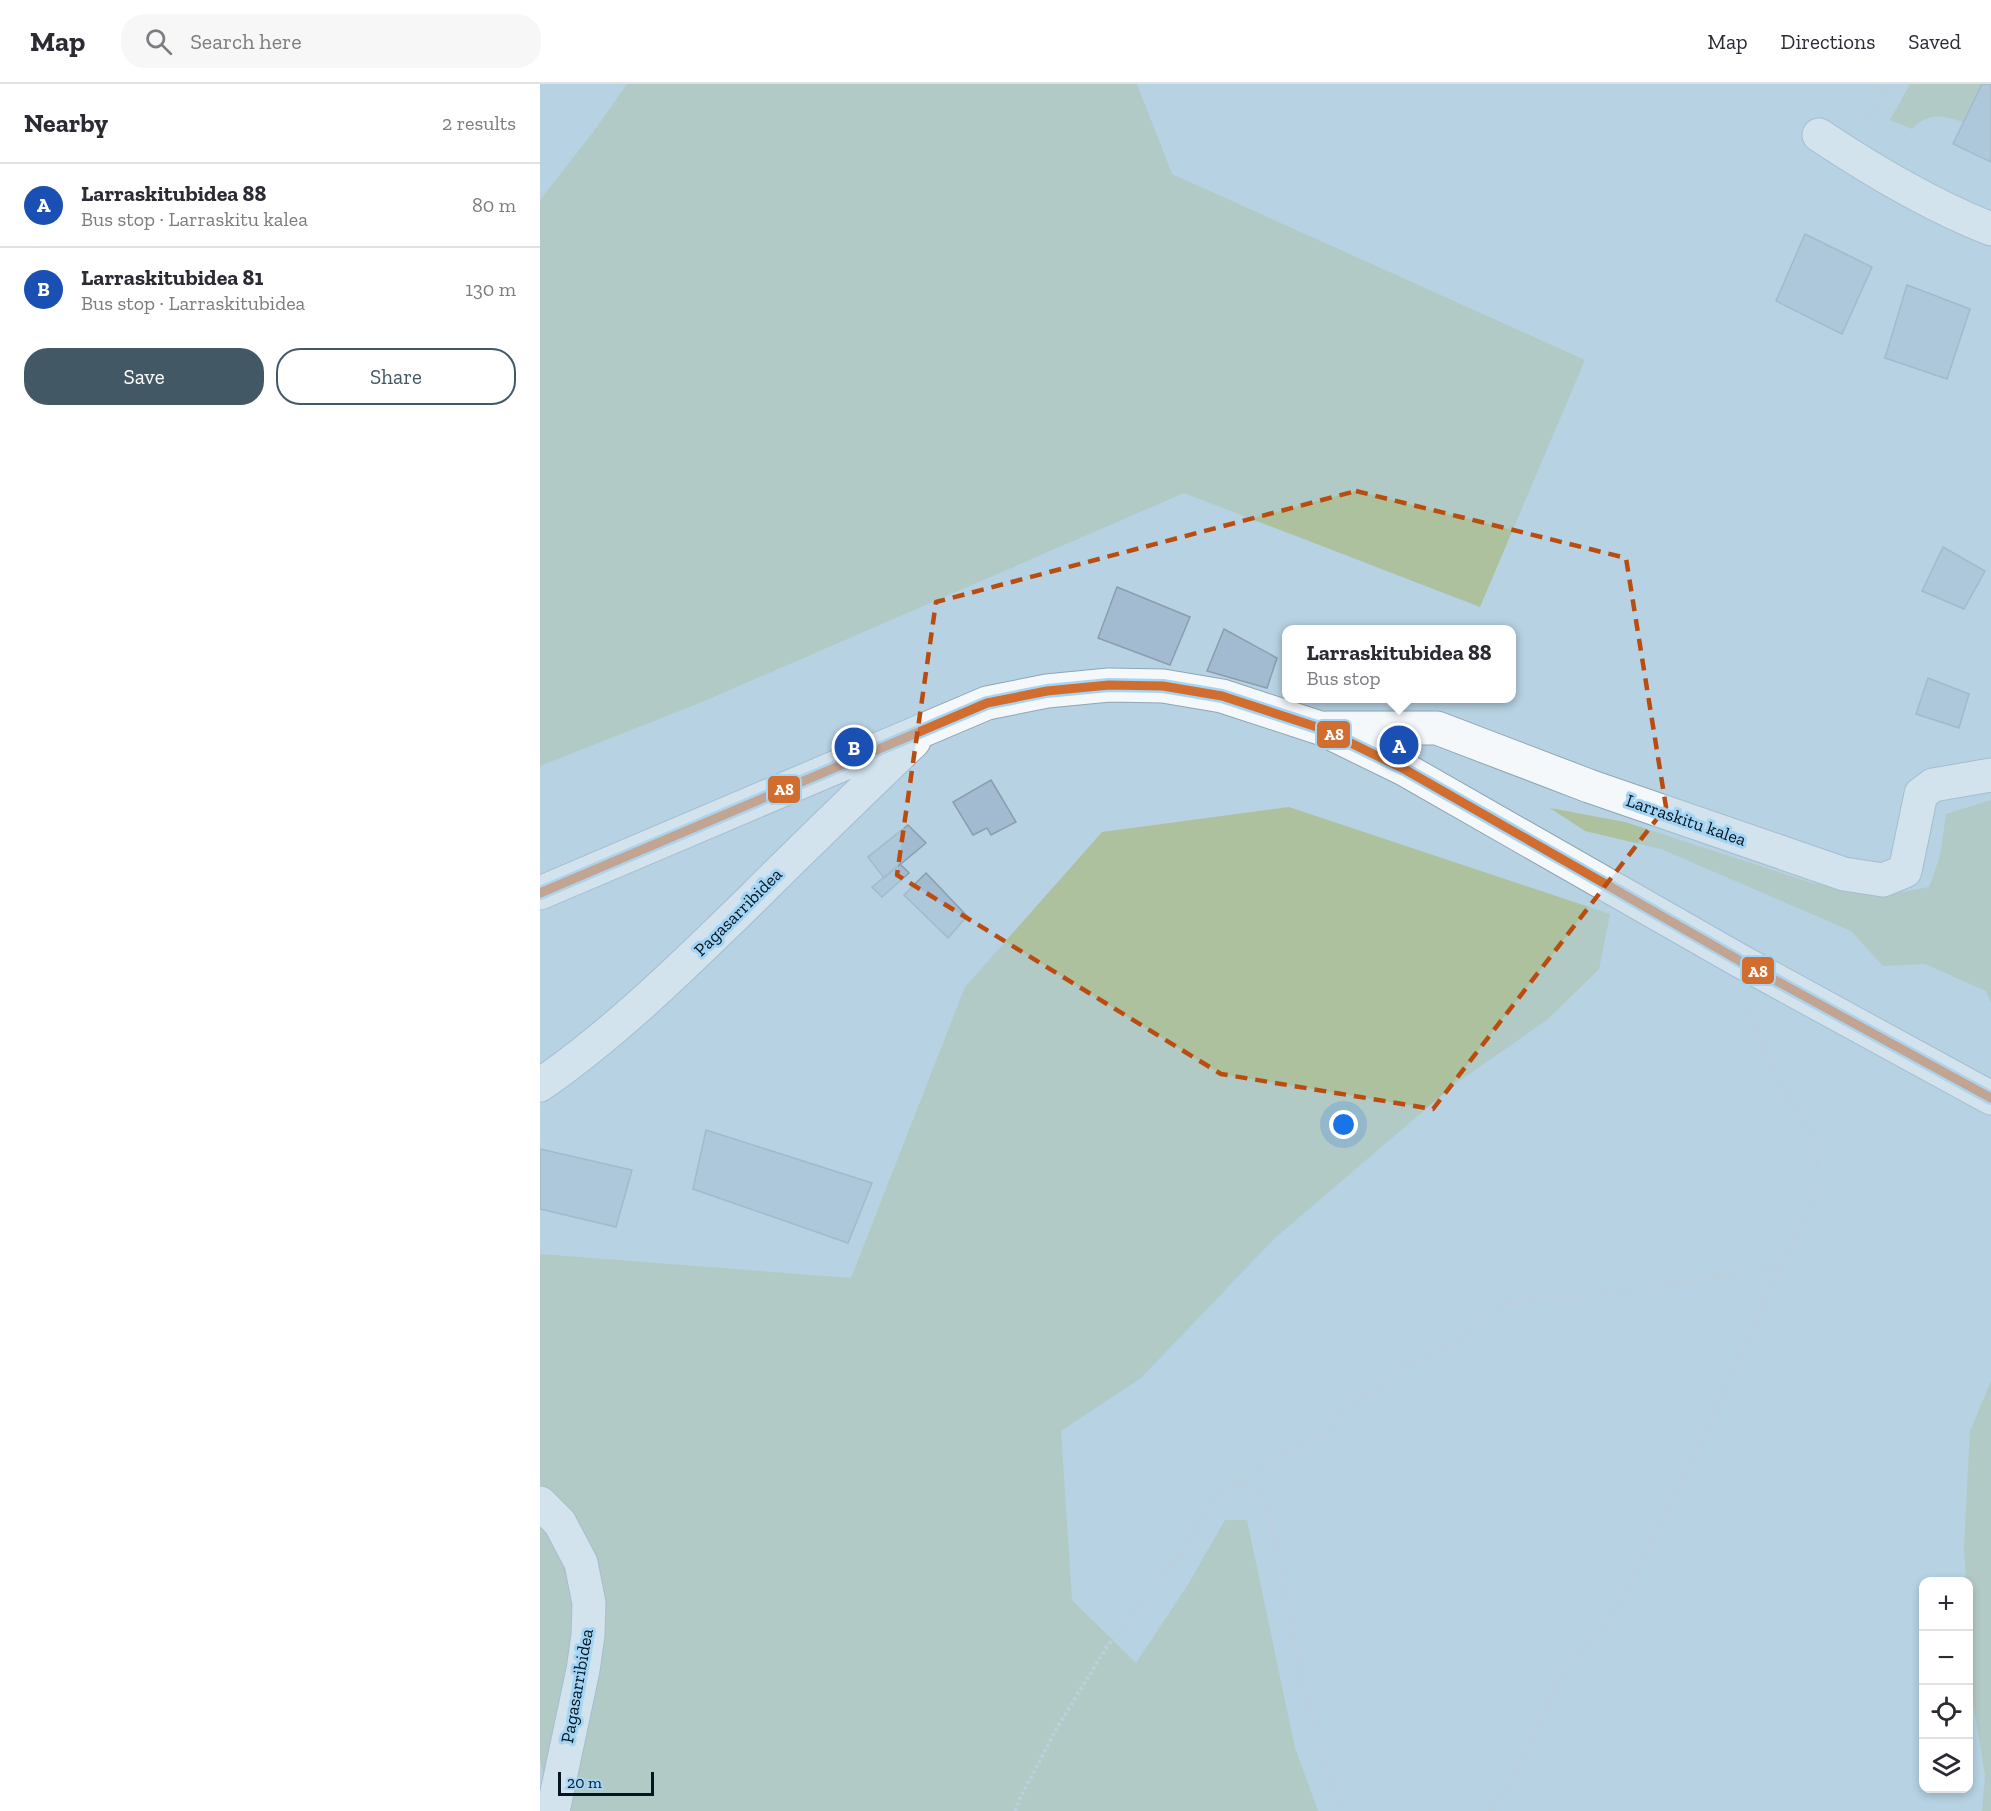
<!DOCTYPE html>
<meta charset="utf-8">
<style>
:root{--surface:#fff;--page:#f7f7f7;--text:#2b2b33;--muted:#7c7c81;--line:#e1e1e2;--accent:#435865}
body{margin:0;font-family:"Zilla Slab",serif;background:var(--page);color:var(--text)}
.controls{position:absolute;right:18px;bottom:18px;display:grid;overflow:hidden;border-radius:12px;box-shadow:0 3px 9px #0003}
.controls button{width:54px;height:54px;display:grid;place-items:center;padding:0;border:0;border-bottom:2px solid var(--line);background:var(--surface);color:var(--text);font:30px sans-serif}
.scale{position:absolute;left:18px;bottom:15px;width:96px;box-sizing:border-box;padding-left:6px;border:3px solid #041621;border-top:0;font-size:16px;line-height:21px;white-space:nowrap;color:#041621;-webkit-text-stroke:4px #a5d5f5;paint-order:stroke}
.you{position:absolute;left:804px;top:1041px;width:21px;height:21px;margin:-15px;border:4px solid #fff;border-radius:50%;background:#1a73e8;box-shadow:0 0 0 9px #1a73e833}
.badge{display:grid;place-items:center;width:39px;height:39px;border-radius:50%;background:var(--accent);color:#fff;font-size:20px;font-weight:700}
.pin{position:absolute;translate:-50% -50%;border:3px solid #fff;box-shadow:0 2px 6px #0006}
.popup{position:absolute;left:742px;top:541px;width:234px;height:78px;box-sizing:border-box;display:grid;place-content:center;border-radius:12px;background:var(--surface);filter:drop-shadow(0 2px 4px #0005);font-size:20px;white-space:nowrap;color:var(--muted)}
.popup b{font-size:22px;color:var(--text)}
.popup::after{content:'';position:absolute;left:50%;top:100%;margin-left:-12px;border:12px solid transparent;border-top-color:var(--surface)}
.list{margin:0;padding:0;list-style:none}
h2{display:flex;justify-content:space-between;align-items:center;height:78px;margin:0;padding:0 24px;font-size:26px}
h2 small{font-size:20px;font-weight:400;color:var(--muted)}
.list li{display:grid;grid-template-columns:39px 1fr auto;gap:18px;align-items:center;box-sizing:border-box;height:84px;padding:0 24px;border-top:2px solid var(--line)}
.list b{display:block;font-size:22px;white-space:nowrap}
.list p{margin:0;font-size:20px;white-space:nowrap;color:var(--muted)}
.list em{font-size:20px;font-style:normal;color:var(--muted)}
.actions{display:flex;gap:12px;padding:18px 24px}
.actions a{flex:1;padding:14px 0;border:2px solid var(--accent);border-radius:24px;text-align:center;font-size:21px;color:var(--accent)}
.actions .main{background:var(--accent);color:#fff}
.icon{flex:none;width:33px;height:33px;fill:none;stroke:currentColor;stroke-width:2;stroke-linecap:round;stroke-linejoin:round}
.map{position:relative;flex:none;width:1451px;height:1727px;overflow:hidden}
header{display:flex;align-items:center;gap:36px;box-sizing:border-box;height:84px;padding:0 30px;background:var(--surface);border-bottom:2px solid var(--line)}
header strong{font-size:28px}
nav{display:flex;gap:33px;margin-inline-start:auto;font-size:21px}
.search{width:420px;height:54px;background:var(--page);display:flex;align-items:center;gap:15px;box-sizing:border-box;padding:0 21px;border-radius:24px;color:var(--muted);font-size:22px}
main{display:flex}
aside{flex:1;background:var(--surface)}
.map>svg:first-child{display:block}
.green{fill:#adc19f}
.building{fill:#a3bbd1;stroke:#8c9dac;stroke-width:1.5}
.lines{fill:none;stroke-linecap:round;stroke-linejoin:round}
.minor-casing{stroke:#90a5b3;stroke-width:35}
.path{stroke:#c5cdd2;stroke-width:4;stroke-dasharray:3 3;stroke-linecap:butt}
.minor{stroke:#f4f8fb;stroke-width:33}
.bus-1-casing{stroke:#a5d5f5;stroke-width:14}
.bus-1{stroke:#d16e2f;stroke-width:9}
.marked{fill:none;stroke:#ba4c10;stroke-width:4.5;stroke-dasharray:12 8;stroke-linejoin:round}
.labels{text-anchor:middle;dominant-baseline:central;stroke-width:6;stroke-linejoin:round;paint-order:stroke}
.street-label{font-size:18px;fill:#041621;stroke:#a5d5f5}
.line-badge{stroke:#a5d5f5;stroke-width:2}
.badge-label{font-size:16px;text-anchor:middle;font-weight:bold;fill:#fff}
</style>
<header>
<strong>Map</strong>
<div class="search"><svg class="icon" aria-label="search" viewBox="0 0 24 24"><circle cx="10" cy="10" r="6"/><path d="M15 15l6 6"/></svg>Search here</div>
<nav><a>Map</a><a>Directions</a><a>Saved</a></nav>
</header>
<main>
<aside>
<h2>Nearby<small>2 results</small></h2>
<ul class="list">
<li><span class="badge" style="background:#1a4fb4">A</span><div><b>Larraskitubidea 88</b><p>Bus stop · Larraskitu kalea</p></div><em>80 m</em></li>
<li><span class="badge" style="background:#1a4fb4">B</span><div><b>Larraskitubidea 81</b><p>Bus stop · Larraskitubidea</p></div><em>130 m</em></li>
</ul>
<div class="actions"><a class="main">Save</a><a>Share</a></div>
</aside>
<div class="map">
<svg width="1451" height="1727" viewBox="0 0 1451 1727">
<rect width="100%" height="100%" fill="#b7d2e3"/>
<!-- green -->
<path class="green" d="M87,0H597L632,90L1045,276L940,523L644,409L162,618L0,682V116L54,47Z
M1370,0H1442L1424,38C1402,32 1389,27 1372,45L1350,36Z
M1451,716V919L1446,907L1385,880L1343,882L1311,847L1121,765L1045,747L1010,724L1085,738L1272,799L1347,811L1389,803L1400,772L1406,730Z
M749,723L1070,830L1059,885L1007,936L915,1000L735,1154L601,1294L521,1347L532,1516L596,1579L647,1502L685,1436H707L755,1664L778,1727H11L0,1676V1170L311,1194L425,903L562,748Z
M1451,1297V1727H1442L1445,1692L1430,1599L1428,1498L1426,1497L1424,1462L1430,1347Z"/>
<!-- building -->
<path class="building" d="M1442,0H1451V78L1413,60Z
M1265,150L1332,183L1302,250L1236,217Z
M1367,201L1430,225L1407,295L1345,274Z
M1403,463L1445,487L1424,525L1382,507Z
M577,503L650,533L630,581L558,554Z
M684,545L737,574L727,604L667,587Z
M1388,594L1429,610L1419,644L1376,630Z
M451,696L476,738L451,751L447,744L433,751L413,718Z
M368,741L386,759L344,794L328,773Z
M360,780L369,789L342,813L332,803Z
M386,789L427,832L408,854L364,811Z
M166,1046L332,1099L308,1159L153,1105Z
M0,1065L92,1086L76,1143L0,1125Z"/>
<g class="lines">
<defs>
<path id="minor" d="M1279,51C1333,87 1390,121 1451,145
M787,644H897L1049,702L1304,790L1343,796L1365,787L1381,710L1393,701L1451,691
M0,809L447,619L507,607L569,601L623,602L682,612L780,644L864,685L1202,878L1451,1014
M0,1001C78,947 145,880 213,814C266,761 320,709 374,657
M0,1419L20,1439L41,1479L49,1519L48,1551L43,1586L13,1727"/>
</defs>
<!-- minor casing -->
<use href="#minor" class="minor-casing"/>
<!-- path -->
<path class="path" d="M1323,38L1349,0
M699,1398L733,1376L786,1349L804,1326L850,1298L866,1279L893,1270L923,1254L964,1219L999,1214L1047,1213L1239,1183
M475,1727L480,1714L518,1642L566,1564L641,1468L677,1410L698,1398L719,1406L732,1440L764,1607L801,1727
M950,1727L970,1698L1023,1590L1066,1540L1095,1489L1157,1365L1278,1101L1276,1056L1236,994L1205,917"/>
<!-- minor -->
<use href="#minor" class="minor"/>
<defs>
<path id="bus-1" d="M0,809L447,619L507,607L569,601L623,602L682,612L780,644L864,685L1202,878L1451,1014"/>
</defs>
<!-- bus-1 casing -->
<use href="#bus-1" class="bus-1-casing"/>
<!-- bus-1 -->
<use href="#bus-1" class="bus-1"/>
</g>
<!-- marked area -->
<path d="M0 0H1451V1727H0ZM816,407L1086,474L1126,723L893,1025L681,990L357,791L396,518Z" fill="#b7d2e3" fill-opacity=".55" fill-rule="evenodd"/>
<path class="marked" d="M816,407L1086,474L1126,723L893,1025L681,990L357,791L396,518Z"/>
<g class="labels">
<!-- street labels -->
<g class="street-label">
<text transform="translate(1146 736) rotate(19)">Larraskitu kalea</text>
<text transform="translate(198 828) rotate(-45)">Pagasarribidea</text>
<text transform="translate(37 1602) rotate(-80)">Pagasarribidea</text>
</g>
</g>
<g class="line-badge">
<rect x="776" y="636" width="35" height="29" rx="6" fill="#d16e2f"/>
<rect x="227" y="691" width="34" height="29" rx="6" fill="#d16e2f"/>
<rect x="1201" y="872" width="34" height="29" rx="6" fill="#d16e2f"/>
</g>
<g class="badge-label">
<text x="794" y="656">A8</text>
<text x="244" y="711">A8</text>
<text x="1218" y="893">A8</text>
</g>
</svg>
<div class="controls">
<button>+</button>
<button>−</button>
<button><svg class="icon" aria-label="locate" viewBox="0 0 24 24"><circle cx="12" cy="12" r="6"/><path d="M12 2v4M12 18v4M2 12h4M18 12h4"/></svg></button>
<button><svg class="icon" aria-label="layers" viewBox="0 0 24 24"><path d="M12 4l9 5-9 5-9-5zM3 14l9 5 9-5"/></svg></button>
</div>
<div class="scale">20 m</div>
<div class="you"></div>
<div class="pin badge" style="left:859px;top:661px;background:#1a4fb4">A</div>
<div class="popup"><b>Larraskitubidea 88</b>Bus stop</div>
<div class="pin badge" style="left:314px;top:663px;background:#1a4fb4">B</div>
</div>
</main>
